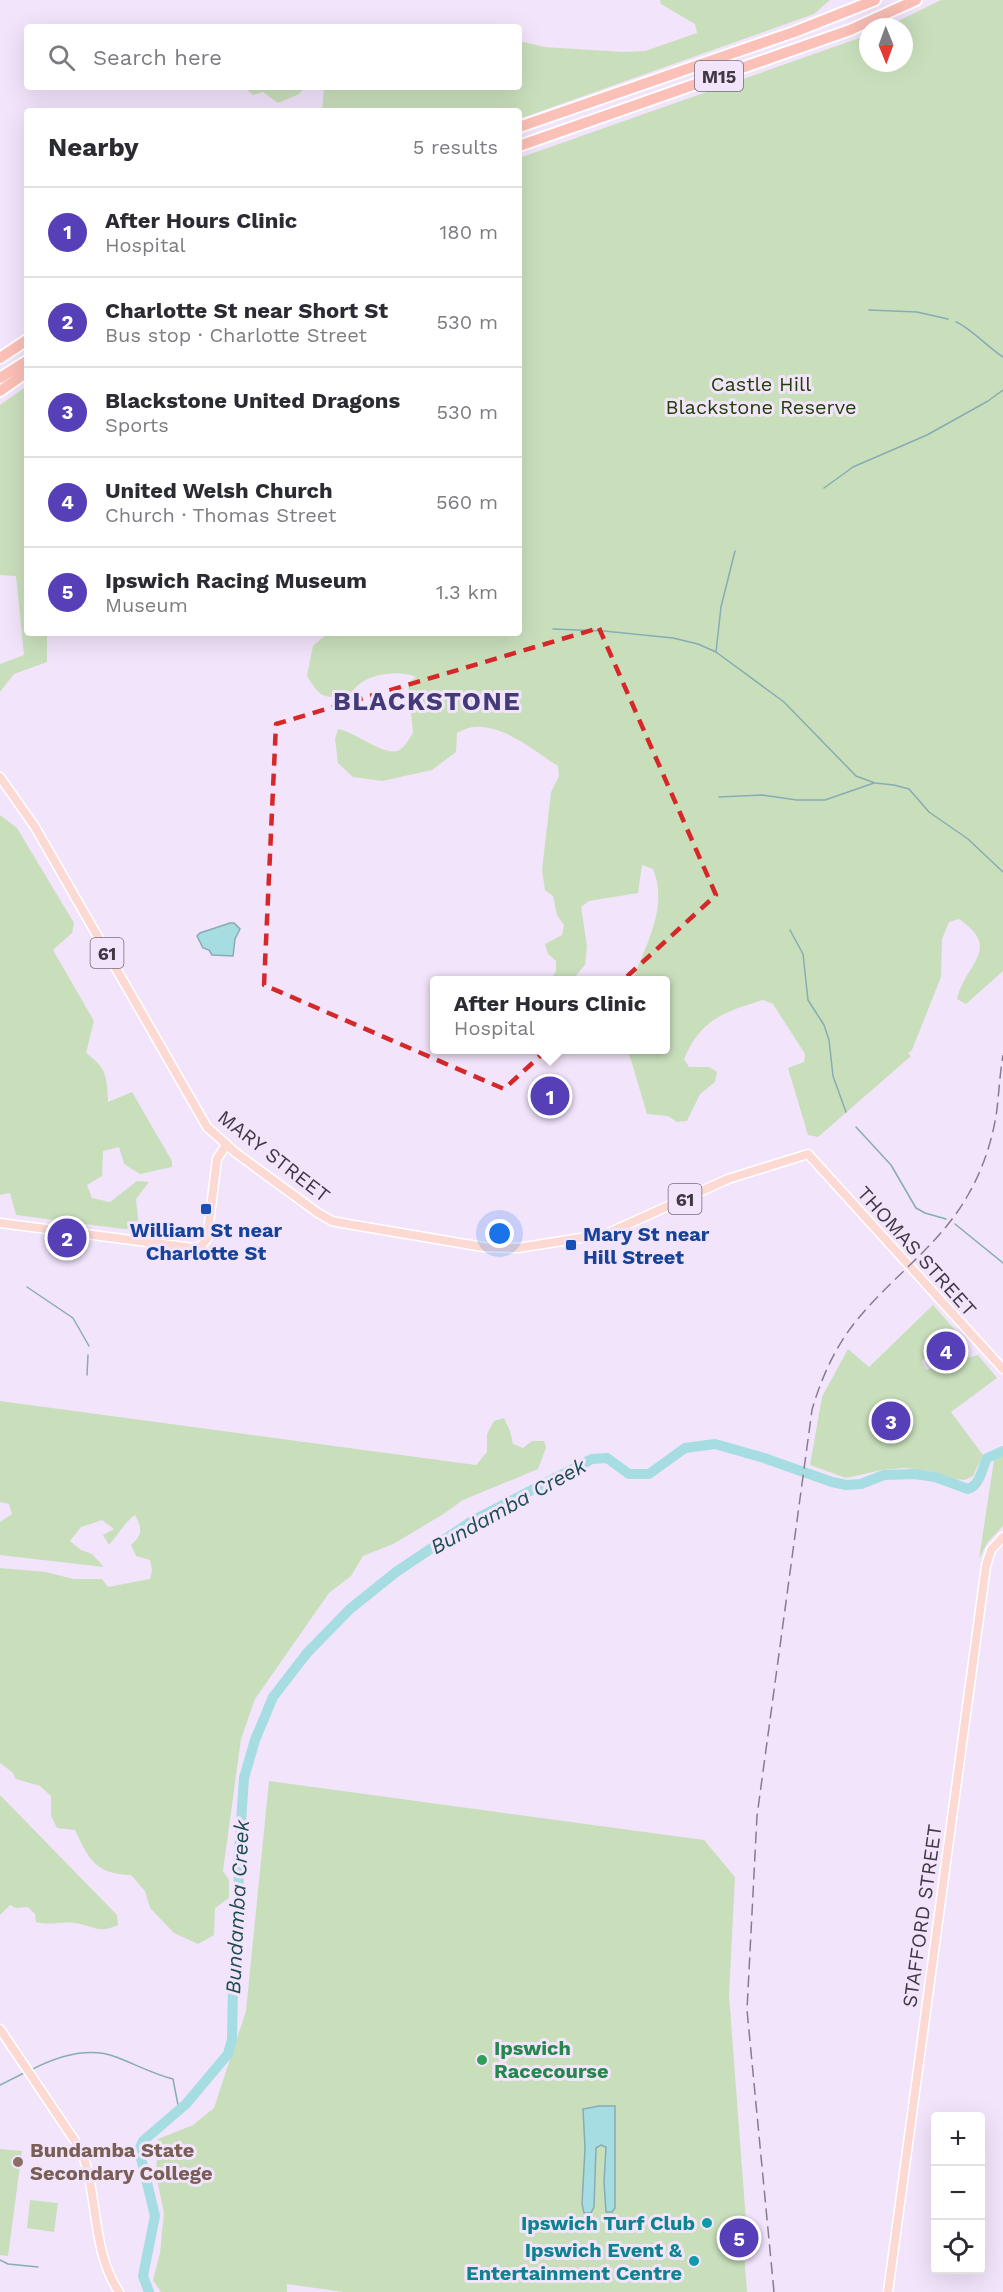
<!DOCTYPE html>
<meta charset="utf-8">
<style>
:root{--surface:#fff;--page:#f7f7f7;--text:#2b2b33;--muted:#7c7c81;--line:#e1e1e2;--accent:#563fb7}
body{margin:0;font-family:"Work Sans",sans-serif;background:var(--page);color:var(--text)}
.controls{position:absolute;right:18px;bottom:18px;display:grid;overflow:hidden;border-radius:6px;box-shadow:0 6px 24px #0002}
.controls button{width:54px;height:54px;display:grid;place-items:center;padding:0;border:0;border-bottom:2px solid var(--line);background:var(--surface);color:var(--text);font:30px sans-serif}
.compass{position:absolute;left:859px;top:18px;width:54px;height:54px;border-radius:50%;background:var(--surface);box-shadow:0 6px 24px #0002;rotate:179deg}
.you{position:absolute;left:500px;top:1234px;width:21px;height:21px;margin:-15px;border:4px solid #fff;border-radius:50%;background:#1a73e8;box-shadow:0 0 0 9px #1a73e833}
.badge{display:grid;place-items:center;width:39px;height:39px;border-radius:50%;background:var(--accent);color:#fff;font-size:20px;font-weight:700}
.pin{position:absolute;translate:-50% -50%;border:3px solid #fff;box-shadow:0 2px 6px #0006}
.popup{position:absolute;left:430px;top:976px;width:240px;height:78px;box-sizing:border-box;display:grid;place-content:center;border-radius:6px;background:var(--surface);filter:drop-shadow(0 2px 4px #0005);font-size:20px;white-space:nowrap;color:var(--muted)}
.popup b{font-size:22px;color:var(--text)}
.popup::after{content:'';position:absolute;left:50%;top:100%;margin-left:-12px;border:12px solid transparent;border-top-color:var(--surface)}
.list{margin:0;padding:0;list-style:none}
h2{display:flex;justify-content:space-between;align-items:center;height:78px;margin:0;padding:0 24px;font-size:26px}
h2 small{font-size:20px;font-weight:400;color:var(--muted)}
.list li{display:grid;grid-template-columns:39px 1fr auto;gap:18px;align-items:center;box-sizing:border-box;height:90px;padding:0 24px;border-top:2px solid var(--line)}
.list b{display:block;font-size:22px;white-space:nowrap}
.list p{margin:0;font-size:20px;white-space:nowrap;color:var(--muted)}
.list em{font-size:20px;font-style:normal;color:var(--muted)}
.icon{flex:none;width:33px;height:33px;fill:none;stroke:currentColor;stroke-width:2;stroke-linecap:round;stroke-linejoin:round}
.map{position:relative;flex:none;width:1003px;height:2292px;overflow:hidden}
.search{position:absolute;background:var(--surface);box-shadow:0 6px 24px #0002;left:24px;top:24px;width:498px;height:66px;display:flex;align-items:center;gap:15px;box-sizing:border-box;padding:0 21px;border-radius:6px;color:var(--muted);font-size:22px}
.panel{position:absolute;background:var(--surface);box-shadow:0 6px 24px #0002;left:24px;top:108px;width:498px;height:528px;border-radius:6px}
.map>svg:first-child{display:block}
.green{fill:#c9dfbc}
.water{fill:#a5dde2;stroke:#87acb3;stroke-width:1.5}
.lines{fill:none;stroke-linecap:round;stroke-linejoin:round}
.stream{stroke:#87acb3;stroke-width:1.5}
.river{stroke:#a5dde2;stroke-width:10}
.major-casing{stroke:#fff;stroke-width:11}
.highway-casing{stroke:#fff;stroke-width:14}
.major{stroke:#fdd9d4;stroke-width:8}
.highway{stroke:#fbc0b8;stroke-width:10}
.rail{stroke:#877d8e;stroke-width:1.5;stroke-dasharray:12 6;stroke-linecap:butt}
.marked{fill:none;stroke:#d62828;stroke-width:4.5;stroke-dasharray:12 8;stroke-linejoin:round}
.transit-dot{fill:#1a4fb4;stroke:#f2e4fb;stroke-width:2}
.leisure-dot{fill:#2e9e5b;stroke:#f2e4fb;stroke-width:2}
.education-dot{fill:#8d6e63;stroke:#f2e4fb;stroke-width:2}
.culture-dot{fill:#0f9aa8;stroke:#f2e4fb;stroke-width:2}
.labels{text-anchor:middle;dominant-baseline:central;stroke-width:6;stroke-linejoin:round;paint-order:stroke}
.shield{fill:#f2e4fb;stroke:#756c7c;stroke-width:1.5}
.shield-label{font-size:18px;font-weight:bold;fill:#403945}
.park-label{font-size:20px;fill:#213f07;stroke:#f2e4fb}
.street-label{font-size:20px;fill:#403945;stroke:#f2e4fb}
.transit-label{font-size:20px;font-weight:bold;fill:#164399;stroke:#f2e4fb}
.leisure-label{font-size:20px;font-weight:bold;fill:#27864d;stroke:#f2e4fb;text-anchor:start}
.education-label{font-size:20px;font-weight:bold;fill:#785e54;stroke:#f2e4fb;text-anchor:start}
.culture-label{font-size:20px;font-weight:bold;fill:#0d838f;stroke:#f2e4fb;text-anchor:end}
.water-label{font-size:21px;font-style:italic;fill:#1c4d51;stroke:#f2e4fb}
.district-label{font-size:26px;font-weight:bold;letter-spacing:1.5px;fill:#423b78;stroke:#f2e4fb}
</style>
<div class="map">
<svg width="1003" height="2292" viewBox="0 0 1003 2292">
<rect width="100%" height="100%" fill="#f2e4fb"/>
<!-- green -->
<path class="green" d="M660,0H830L814,14L519,119V111H322L324,87H519V41L544,47L624,52L645,51L697,33L695,24L661,4Z
M941,0H1003V971L966,1004L957,999C965,964 1003,949 959,919L949,922L942,939L941,977L912,1050L908,1053L911,1056L818,1137L808,1135L788,1068L804,1062L805,1054L773,1004L763,1000C724,1012 701,1019 684,1059L689,1067H709L717,1072L715,1082L700,1094L687,1121L677,1122L668,1116L647,1114L628,1050H666V980H633C645,945 669,907 653,869L642,865L638,893L589,901L581,907L587,946L585,965L572,980H550L556,971V961L548,954L545,944L562,935L564,925L557,915L553,896L545,890L542,870L551,792L559,776L558,766C531,749 490,712 457,733L456,752L432,770L382,781L353,777L338,763L335,739L338,729C355,731 387,760 401,749C406,745 410,737 413,733L408,683L416,677C402,670 373,673 361,683C356,686 352,692 348,697C322,698 320,697 307,676L313,646L328,633H519V158L868,35V63H904V27H886Z
M247,87H305L299,94L278,103L263,92L253,95L246,89Z
M27,386V633H47V662L14,674L0,692V664L24,655L16,576L0,575V405Z
M0,815L17,828L74,923L72,933L53,950L94,1021L86,1053C107,1068 107,1077 108,1102L132,1092L172,1161V1167L140,1174L124,1164L119,1147L103,1151L102,1176L87,1185L92,1198L110,1202L137,1181L149,1182L136,1199L139,1229H123L16,1215L10,1193L0,1195Z
M933,1305L955,1330L922,1361L926,1370L978,1355L997,1378L951,1412L983,1455L973,1476L965,1480L955,1479L931,1471L905,1468L882,1470L846,1478L810,1465L822,1397L848,1349L869,1367Z
M0,1401L476,1465L487,1452V1434L494,1421L504,1418L510,1431L513,1444L523,1448L532,1441H544L546,1448L538,1469L463,1500L442,1515L393,1544L363,1556L351,1576L329,1593L255,1699L241,1739L223,1871L229,1880V1898L215,1908L214,1935L198,1944L174,1933L150,1908L145,1891L131,1875C96,1874 89,1860 75,1830L57,1828L51,1816V1796L40,1786L16,1779L12,1772L0,1763V1568L46,1572L73,1579H102L108,1587L150,1579L152,1570L150,1560L136,1556L131,1545C143,1535 142,1528 135,1515C124,1523 118,1535 109,1545L103,1535L114,1529L102,1520L81,1527L70,1541L81,1550L92,1554L104,1567L0,1555V1522L12,1514L9,1504L0,1502Z
M1003,1456V1526L987,1543L979,1559L994,1460Z
M269,1781L704,1840L735,1877L729,1995L748,2248L744,2252L747,2292H344L287,2284V2292H161L153,2280L160,2253L164,2213L156,2175L158,2139L193,2125L214,2108L246,2011Z
M0,1795L117,1915L118,1925C98,1934 94,1926 75,1923C61,1921 51,1926 36,1922L35,1914L28,1907L16,1908L10,1905L0,1915Z
M0,2149L22,2151L8,2256L0,2255Z
M30,2200L58,2203L54,2232L27,2228Z"/>
<!-- water -->
<path class="water" d="M230,923H234L240,929L235,939L233,956L212,955L209,950L203,948L197,936L200,933Z
M599,2106H615V2208L612,2212H606L604,2182L606,2147L601,2145L596,2148L594,2207L591,2213H584L582,2204L585,2148L583,2109Z"/>
<g class="lines">
<!-- stream -->
<path class="stream" d="M869,310L917,312L948,319
M956,322C968,326 990,349 1003,357
M824,488L853,467L927,435L988,401L1003,390
M553,629L604,631L673,638L698,644L716,652L784,702L856,776L875,783L894,785L909,789L929,812L968,839L1003,872
M716,652L721,607L735,551
M719,797L762,795L797,800H825L874,783
M790,930L803,954L808,1000L824,1025L829,1040L833,1076L846,1112
M856,1127L891,1165L916,1208L925,1213L946,1219
M955,1224L1003,1263
M27,1287L73,1318L89,1346
M87,1375L88,1355
M31,2070C56,2057 87,2046 116,2057C135,2064 153,2074 173,2079L179,2110
M0,2085L26,2072
M0,2260L8,2264L38,2267"/>
<!-- river -->
<path class="river" d="M149,2292L143,2276L155,2216L139,2150L143,2141L186,2104L228,2054L232,2039L233,1986L241,1923L238,1867L244,1778L255,1740L273,1697L307,1653L350,1609L396,1572L472,1521L592,1459L607,1458L629,1474H649L685,1448L715,1444L764,1458L832,1482L846,1485L861,1484L884,1475L915,1474L935,1477L968,1489C980,1485 982,1469 987,1458L1003,1451"/>
<defs>
<path id="major" d="M0,777L35,827L207,1127L236,1153L318,1213L332,1221L342,1223L483,1247L518,1248L606,1234L728,1179L808,1154L1003,1369
M0,1223L193,1248L201,1246L207,1239L217,1159L226,1145
M0,2029L81,2150C99,2196 91,2250 119,2292
M888,2292L986,1566L991,1550L1003,1537"/>
<path id="highway" d="M519,127L794,32L875,0
M519,146L850,30L916,0
M0,358L27,340
M0,378L27,361
M0,391L27,372"/>
</defs>
<!-- major casing -->
<use href="#major" class="major-casing"/>
<!-- highway casing -->
<use href="#highway" class="highway-casing"/>
<!-- major -->
<use href="#major" class="major"/>
<!-- highway -->
<use href="#highway" class="highway"/>
<!-- rail -->
<path class="rail" d="M774,2292L747,2010L757,1816L812,1410C822,1375 838,1341 862,1314C897,1273 941,1243 968,1195C983,1169 993,1139 997,1109C999,1091 1000,1073 1003,1055"/>
</g>
<!-- marked area -->
<path class="marked" d="M599,628L716,895L504,1089L264,985L276,724Z"/>
<!-- markers -->
<g class="transit-dot">
<rect x="200" y="1203" width="12" height="12" rx="3"/>
<rect x="565" y="1239" width="12" height="12" rx="3"/>
</g>
<circle class="leisure-dot" cx="482" cy="2060" r="6"/>
<circle class="education-dot" cx="18" cy="2162" r="6"/>
<g class="culture-dot">
<circle cx="707" cy="2223" r="6"/>
<circle cx="694" cy="2261" r="6"/>
</g>
<g class="labels">
<!-- shield labels -->
<g class="shield">
<rect x="695" y="61" width="48" height="30" rx="4.5"/>
<rect x="90.5" y="938" width="33" height="30" rx="4.5"/>
<rect x="668.5" y="1184" width="33" height="30" rx="4.5"/>
</g>
<g class="shield-label">
<text x="719" y="76">M15</text>
<text x="107" y="953">61</text>
<text x="685" y="1199">61</text>
</g>
<!-- park labels -->
<g class="park-label">
<text x="761" y="384">Castle Hill<tspan x="761" dy="23">Blackstone Reserve</tspan></text>
</g>
<!-- street labels -->
<g class="street-label">
<text transform="translate(274 1156) rotate(38)">MARY STREET</text>
<text transform="translate(917 1251) rotate(48)">THOMAS STREET</text>
<text transform="translate(922 1916) rotate(-82)">STAFFORD STREET</text>
</g>
<!-- transit labels -->
<g class="transit-label">
<text x="206" y="1230">William St near<tspan x="206" dy="23">Charlotte St</tspan></text>
<text x="583" y="1234" text-anchor="start">Mary St near<tspan x="583" dy="23">Hill Street</tspan></text>
</g>
<!-- leisure labels -->
<g class="leisure-label">
<text x="494" y="2048">Ipswich<tspan x="494" dy="23">Racecourse</tspan></text>
</g>
<!-- education labels -->
<g class="education-label">
<text x="30" y="2150">Bundamba State<tspan x="30" dy="23">Secondary College</tspan></text>
</g>
<!-- culture labels -->
<g class="culture-label">
<text x="695" y="2223">Ipswich Turf Club</text>
<text x="682" y="2250">Ipswich Event &amp;<tspan x="682" dy="23">Entertainment Centre</tspan></text>
</g>
<!-- water labels -->
<g class="water-label">
<text transform="translate(508 1506) rotate(-29)">Bundamba Creek</text>
<text transform="translate(237 1907) rotate(-87)">Bundamba Creek</text>
</g>
<!-- district labels -->
<g class="district-label">
<text x="427" y="701">BLACKSTONE</text>
</g>
</g>
</svg>
<div class="controls">
<button>+</button>
<button>−</button>
<button><svg class="icon" aria-label="locate" viewBox="0 0 24 24"><circle cx="12" cy="12" r="6"/><path d="M12 2v4M12 18v4M2 12h4M18 12h4"/></svg></button>
</div>
<svg class="compass" viewBox="-18 -18 36 36"><path d="M0-13l5 13h-10z" fill="#e53935"/><path d="M0 13l5-13h-10z" fill="#7c7c81"/></svg>
<div class="you"></div>
<div class="pin badge" style="left:550px;top:1096px">1</div>
<div class="popup"><b>After Hours Clinic</b>Hospital</div>
<div class="pin badge" style="left:67px;top:1238px">2</div>
<div class="pin badge" style="left:891px;top:1421px">3</div>
<div class="pin badge" style="left:946px;top:1351px">4</div>
<div class="pin badge" style="left:739px;top:2238px">5</div>
<div class="search"><svg class="icon" aria-label="search" viewBox="0 0 24 24"><circle cx="10" cy="10" r="6"/><path d="M15 15l6 6"/></svg>Search here</div>
<section class="panel">
<h2>Nearby<small>5 results</small></h2>
<ul class="list">
<li><span class="badge">1</span><div><b>After Hours Clinic</b><p>Hospital</p></div><em>180 m</em></li>
<li><span class="badge">2</span><div><b>Charlotte St near Short St</b><p>Bus stop · Charlotte Street</p></div><em>530 m</em></li>
<li><span class="badge">3</span><div><b>Blackstone United Dragons</b><p>Sports</p></div><em>530 m</em></li>
<li><span class="badge">4</span><div><b>United Welsh Church</b><p>Church · Thomas Street</p></div><em>560 m</em></li>
<li><span class="badge">5</span><div><b>Ipswich Racing Museum</b><p>Museum</p></div><em>1.3 km</em></li>
</ul>
</section>
</div>
